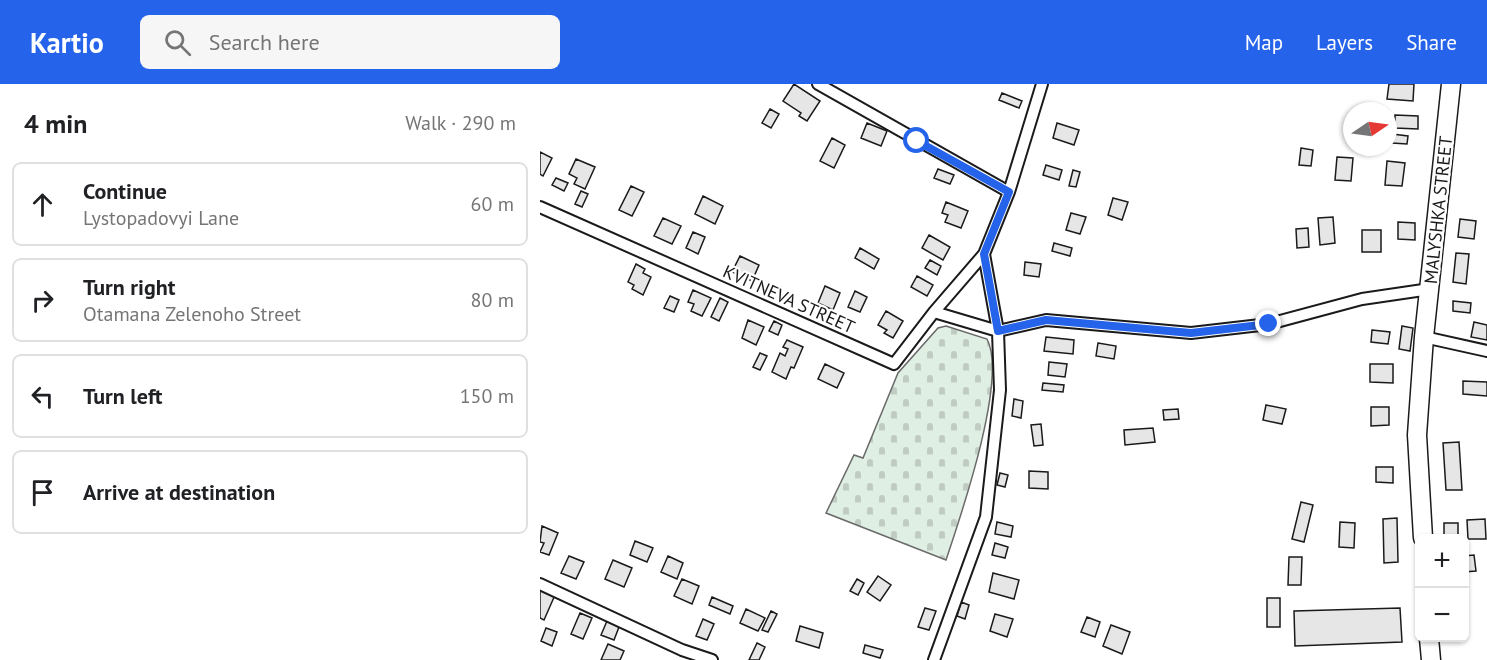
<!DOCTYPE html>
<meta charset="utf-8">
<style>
:root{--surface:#fff;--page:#f6f6f6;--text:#202124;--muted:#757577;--line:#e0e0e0;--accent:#2563eb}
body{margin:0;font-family:"PT Sans",sans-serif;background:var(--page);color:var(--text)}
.controls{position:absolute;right:18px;bottom:18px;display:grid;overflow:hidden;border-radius:9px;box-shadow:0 2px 4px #0004}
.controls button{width:54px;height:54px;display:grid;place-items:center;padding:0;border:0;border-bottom:2px solid var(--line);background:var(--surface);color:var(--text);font:30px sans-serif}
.compass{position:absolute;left:803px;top:18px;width:54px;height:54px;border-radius:50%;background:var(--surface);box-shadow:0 2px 4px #0004;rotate:77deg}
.stop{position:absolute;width:18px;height:18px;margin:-14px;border:4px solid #2563eb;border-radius:50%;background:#fff}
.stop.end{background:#2563eb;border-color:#fff;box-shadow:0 2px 6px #0008}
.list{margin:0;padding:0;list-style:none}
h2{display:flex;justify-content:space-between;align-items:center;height:78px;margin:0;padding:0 24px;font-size:26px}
h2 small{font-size:20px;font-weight:400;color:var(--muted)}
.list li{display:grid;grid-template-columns:39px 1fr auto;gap:18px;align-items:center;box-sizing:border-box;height:84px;margin:0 12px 12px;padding:0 12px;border:2px solid var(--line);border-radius:9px}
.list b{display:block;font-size:22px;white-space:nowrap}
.list p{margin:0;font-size:20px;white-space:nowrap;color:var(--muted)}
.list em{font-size:20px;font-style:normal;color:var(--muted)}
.icon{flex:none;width:33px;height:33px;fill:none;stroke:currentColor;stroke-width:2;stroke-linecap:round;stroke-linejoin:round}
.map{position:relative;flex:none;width:947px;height:576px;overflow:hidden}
header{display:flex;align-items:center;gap:36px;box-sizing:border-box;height:84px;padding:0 30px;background:var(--accent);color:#fff}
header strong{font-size:28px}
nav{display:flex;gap:33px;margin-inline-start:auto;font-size:21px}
.search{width:420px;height:54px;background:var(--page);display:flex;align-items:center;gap:15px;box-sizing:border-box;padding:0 21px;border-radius:9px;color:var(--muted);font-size:22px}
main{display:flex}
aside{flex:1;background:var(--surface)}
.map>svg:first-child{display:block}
.cemetery{fill:url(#cemetery-stones);stroke:#6a6a6a;stroke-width:1.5}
.building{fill:#e6e6e6;stroke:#1a1a1a;stroke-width:1.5}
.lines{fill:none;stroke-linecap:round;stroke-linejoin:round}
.street-casing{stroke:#1a1a1a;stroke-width:14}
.primary-casing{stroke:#1a1a1a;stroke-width:21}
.street{stroke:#fff;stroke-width:10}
.primary{stroke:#fff;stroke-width:18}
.route{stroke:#2563eb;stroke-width:8}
.labels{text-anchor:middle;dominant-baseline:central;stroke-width:4.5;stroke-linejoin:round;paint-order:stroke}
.street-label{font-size:18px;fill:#1a1a1a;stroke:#fff}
</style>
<header>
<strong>Kartio</strong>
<div class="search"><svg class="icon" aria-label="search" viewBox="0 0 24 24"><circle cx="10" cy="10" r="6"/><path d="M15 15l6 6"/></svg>Search here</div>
<nav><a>Map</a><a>Layers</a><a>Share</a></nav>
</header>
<main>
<aside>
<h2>4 min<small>Walk · 290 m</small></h2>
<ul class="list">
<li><svg class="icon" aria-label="ahead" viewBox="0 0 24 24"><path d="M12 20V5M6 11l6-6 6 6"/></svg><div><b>Continue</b><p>Lystopadovyi Lane</p></div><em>60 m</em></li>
<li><svg class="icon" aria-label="right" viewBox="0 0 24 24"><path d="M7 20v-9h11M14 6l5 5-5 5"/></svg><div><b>Turn right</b><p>Otamana Zelenoho Street</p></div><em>80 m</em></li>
<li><svg class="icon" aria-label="left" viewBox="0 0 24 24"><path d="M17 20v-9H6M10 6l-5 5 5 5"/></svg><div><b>Turn left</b></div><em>150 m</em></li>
<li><svg class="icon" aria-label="arrive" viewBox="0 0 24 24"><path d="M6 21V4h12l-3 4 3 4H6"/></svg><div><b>Arrive at destination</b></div></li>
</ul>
</aside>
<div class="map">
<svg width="947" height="576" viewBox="0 0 947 576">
<defs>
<pattern id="cemetery-stones" width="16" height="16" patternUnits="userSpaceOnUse" patternTransform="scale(1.5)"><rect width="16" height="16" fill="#e0efe3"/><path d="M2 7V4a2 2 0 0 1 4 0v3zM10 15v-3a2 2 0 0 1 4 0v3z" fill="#c0ccc2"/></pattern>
</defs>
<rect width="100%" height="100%" fill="#fff"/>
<!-- cemetery -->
<path class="cemetery" d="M406,242L447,255C468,295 421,431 406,476L286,429L314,371L323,374L358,289L398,244Z"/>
<!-- building -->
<path class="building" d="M254,0L280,17L267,37L259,32L261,29L243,17Z
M849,0H874L873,17L847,15Z
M462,9L482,17L479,24L459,16Z
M230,25L239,30L231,44L222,39Z
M855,31L878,32V45L855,44Z
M327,39L347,47L341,62L321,54Z
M517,39L539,46L534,61L513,54Z
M852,50L868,52L867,60L852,59Z
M292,54L305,61L294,84L280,77Z
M761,64L773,66L771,82L759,81Z
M0,68L12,74L3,92L0,90Z
M797,73L813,74L811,97L795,96Z
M36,75L55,83L45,105L34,100L37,94L29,90Z
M847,77L865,79L862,102L845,101Z
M506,81L522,86L519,96L503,91Z
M398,85L414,91L410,100L394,94Z
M533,86L540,88L536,103L529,102Z
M16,94L28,99L24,107L12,101Z
M91,102L104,108L92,132L79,126Z
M41,107L48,110L42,123L35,120Z
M163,112L183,122L175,140L155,130Z
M573,114L588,118L582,136L568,131Z
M406,118L428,127L421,144L405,138L408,131L402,129Z
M531,129L546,133L540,150L526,146Z
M793,133L795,159L780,161L778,134Z
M123,134L141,142L132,160L114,152Z
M920,135L936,137L934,155L918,153Z
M858,138L875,139V156L858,155Z
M768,144L769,163L757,164L756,145Z
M822,146H841V168H822Z
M153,148L165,153L158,170L146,164Z
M389,151L410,163L403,176L382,164Z
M514,159L532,164L530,172L512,167Z
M320,164L339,175L334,185L315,174Z
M916,169L929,170L926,200L913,198Z
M200,172L219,181L212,197L192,188Z
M390,176L401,182L397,191L385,184Z
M485,178L501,180L499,193L484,191Z
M96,180L105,185L103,189L111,193L103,211L92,205L94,201L88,198Z
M377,192L393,201L387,212L371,203Z
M285,202L300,209L293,226L278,219Z
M153,206L171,214L162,232L151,227L154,220L148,218Z
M315,207L327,213L320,228L308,223Z
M130,212L139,216L134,228L124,224Z
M180,214L188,218L179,237L171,233Z
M913,217L931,219L930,229L913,227Z
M346,227L363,237L353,254L344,249L347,246L338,241Z
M208,236L224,243L216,261L202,254Z
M234,237L242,241L238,251L229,247Z
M934,238L947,241V256L931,253Z
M862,242L873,244L870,267L859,265Z
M832,246L850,248L848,260L831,258Z
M506,253L534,256L533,270L504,267Z
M247,256L263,263L254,284L251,283L246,295L232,288L240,269L245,272L248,265L243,263Z
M558,259L576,262L574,275L556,272Z
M220,269L227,272L220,286L213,283Z
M509,278L527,280L525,293L508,291Z
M285,280L304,289L297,304L278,295Z
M830,280H853V299L830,298Z
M923,297L947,298V312L923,310Z
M503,299L524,301L523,308L502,306Z
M474,315L483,317L481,334L472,332Z
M726,321L746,325L742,340L723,336Z
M831,323H849V341L831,342Z
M638,325L639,335L624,336L623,326Z
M501,340L503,361L494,362L491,341Z
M613,344L615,358L585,361L584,346Z
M919,358L922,406H906L903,359Z
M836,383H853V399L836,398Z
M489,387L508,388V405L489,404Z
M460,389L468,391L465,403L457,401Z
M761,418L773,421L764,458L752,455Z
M857,434L858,478L844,479L843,435Z
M945,435L946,455H928L927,436Z
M457,438L473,442L471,453L455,450Z
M800,438L815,439L814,464L799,463Z
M904,439H918V451L904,452Z
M2,442L18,449L9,471L0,468L4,459L0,458Z
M95,457L113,464L107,478L90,471Z
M455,459L468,463L465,474L452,471Z
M934,471L936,487L924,488V472Z
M29,472L44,478L36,495L21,489Z
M128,472L143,479L137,495L121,488Z
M749,473H762L761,501H748Z
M73,476L92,484L84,503L65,495Z
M453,489L479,496L474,515L449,508Z
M338,492L351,501L340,517L327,508Z
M142,495L159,502L152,520L134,512Z
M317,495L324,499L318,511L310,507Z
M0,505L15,511L4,536L0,534Z
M172,513L193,522L190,530L169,521Z
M727,514H740V543H727Z
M421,518L429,521L425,535L417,532Z
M385,524L396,527L389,546L378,543Z
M860,524L862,558L755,562L754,527Z
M206,525L225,534L218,547L200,539Z
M231,527L237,530L228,548L222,546Z
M40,529L52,534L43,555L31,550Z
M455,530L473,535L467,553L450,547Z
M547,533L560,538L555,553L541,548Z
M163,535L174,540L167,556L156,552Z
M67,537L79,543L74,556L61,551Z
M571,541L590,548L582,570L563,562Z
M260,542L283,549L279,564L256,557Z
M6,544L17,548L12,562L1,557Z
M217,559L225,563L219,576H209Z
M68,560L84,567L80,576H61Z
M325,561L343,566L340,574L323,569Z"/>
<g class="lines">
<defs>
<path id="street" d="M278,0L469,108
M0,123L354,280L394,228L444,170
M394,228L458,247L506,236L651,249L729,240L822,215L890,205
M884,253L947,267
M0,500L142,566L172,576
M394,576L446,433L460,306L458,247L444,170L469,108L502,0"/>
<path id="primary" d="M883,454L877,351L884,253L911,0
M889,554L891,576"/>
</defs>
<!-- street casing -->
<use href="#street" class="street-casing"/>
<!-- primary casing -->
<use href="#primary" class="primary-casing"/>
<!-- street -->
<use href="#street" class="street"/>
<!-- primary -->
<use href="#primary" class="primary"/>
</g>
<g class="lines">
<!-- route -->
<path class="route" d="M377,57L469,108L444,170L458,247L506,236L651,249L729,240"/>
</g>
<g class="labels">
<!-- street labels -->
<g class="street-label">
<text transform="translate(898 126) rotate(-84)">MALYSHKA STREET</text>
<text transform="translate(249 215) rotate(24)">KVITNEVA STREET</text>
</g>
</g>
</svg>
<div class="controls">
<button>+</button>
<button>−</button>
</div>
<svg class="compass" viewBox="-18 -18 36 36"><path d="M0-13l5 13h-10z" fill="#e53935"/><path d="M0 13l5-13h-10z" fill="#757577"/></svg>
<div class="stop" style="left:377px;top:57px"></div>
<div class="stop end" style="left:729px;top:240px"></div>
</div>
</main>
